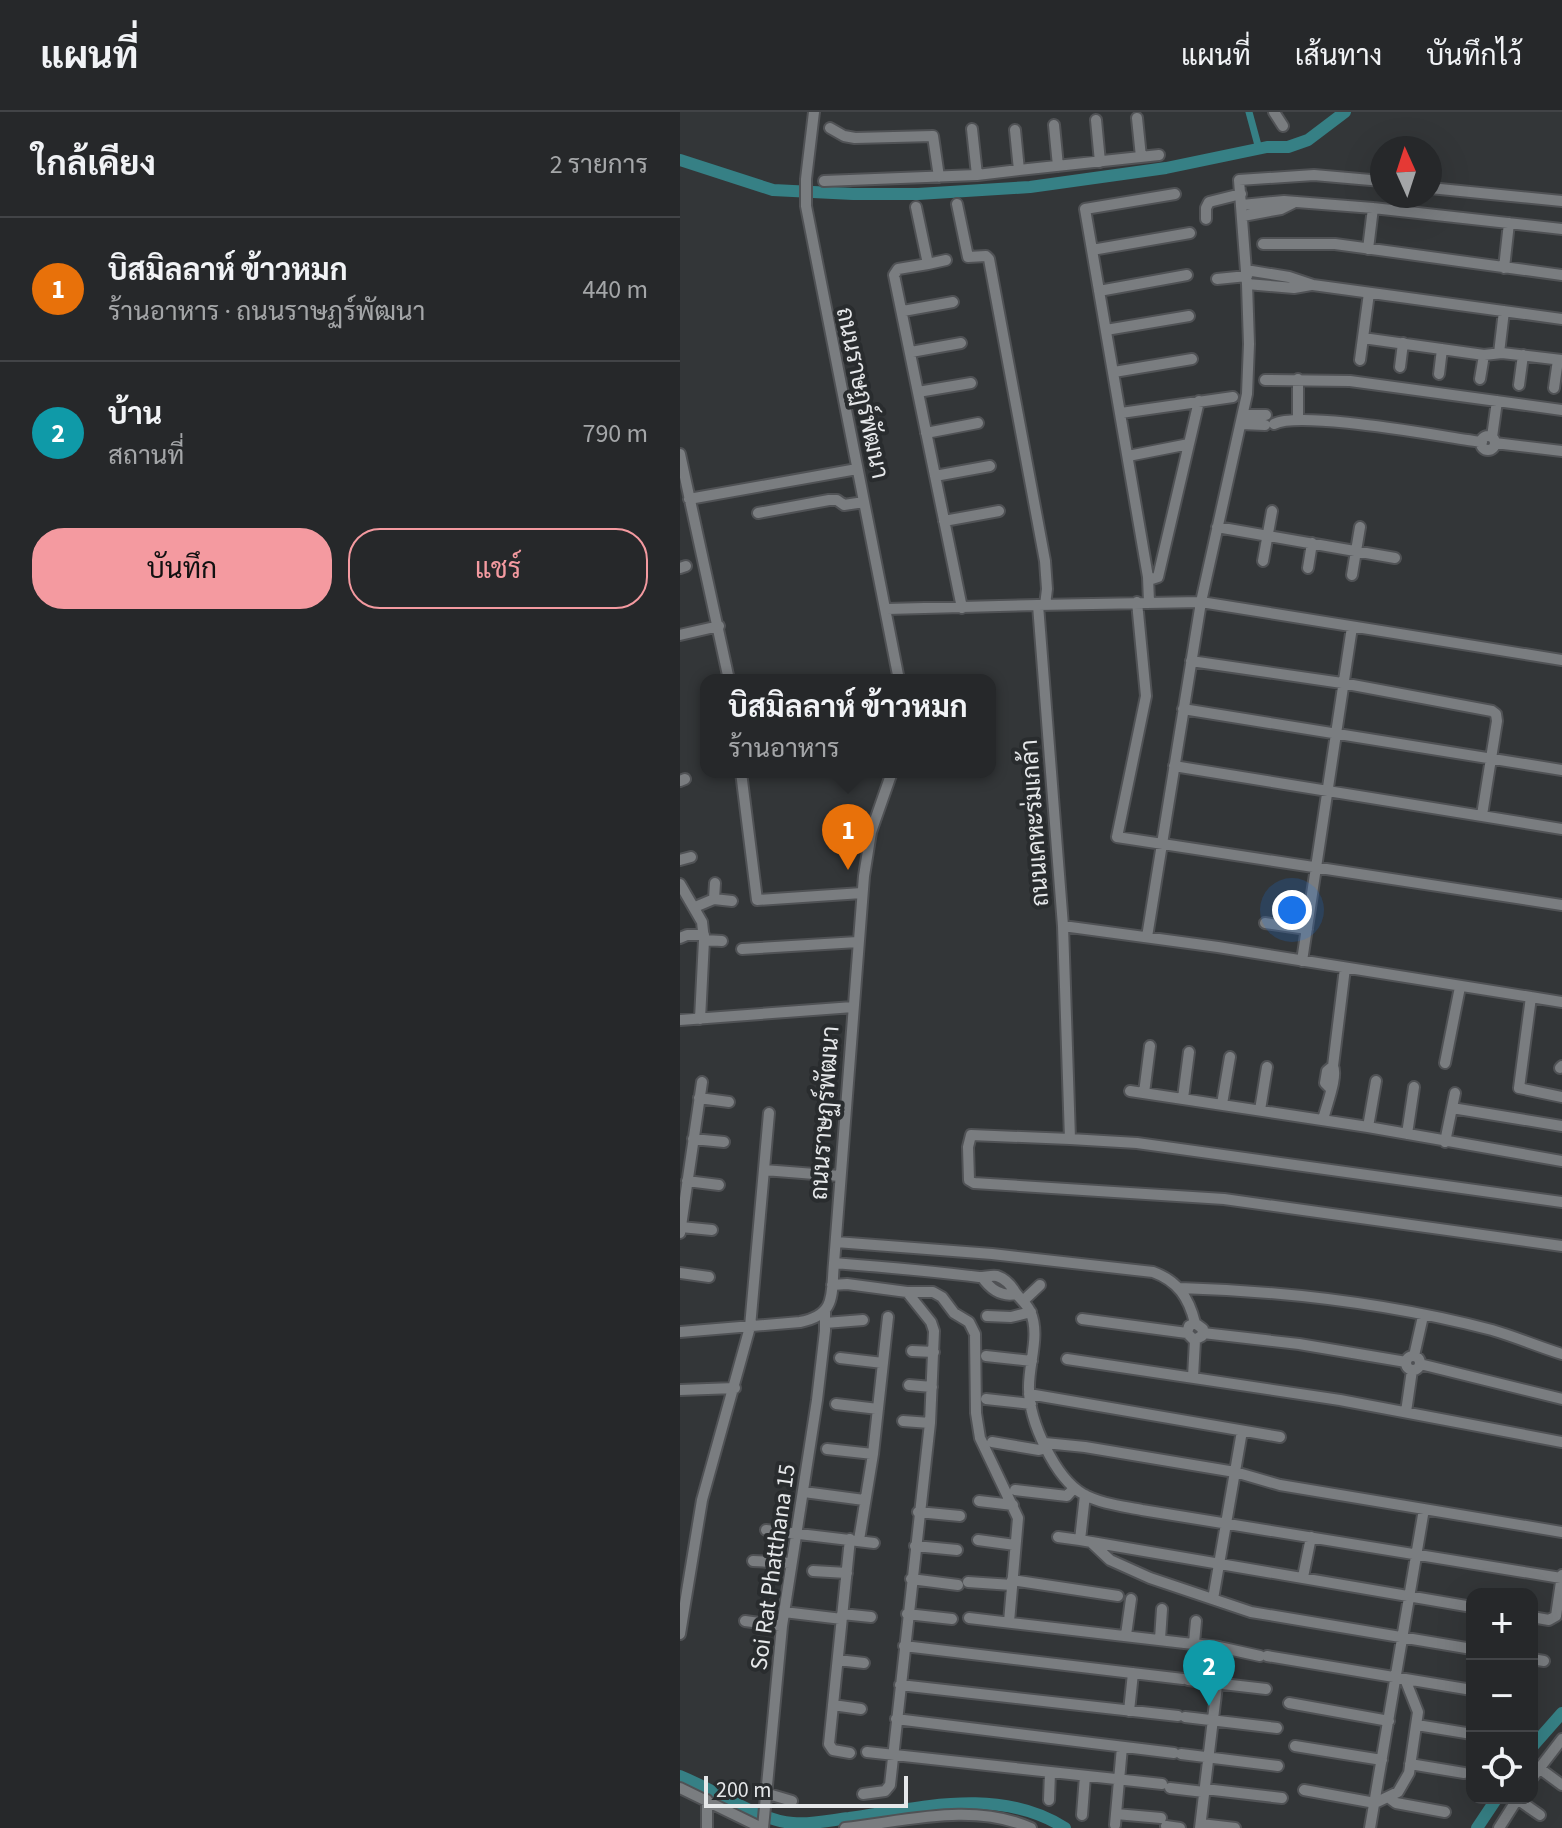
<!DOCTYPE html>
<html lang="th">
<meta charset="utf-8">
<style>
:root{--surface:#26282a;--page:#2e3032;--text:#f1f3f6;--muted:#a4a6a8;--line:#424447;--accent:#f49aa0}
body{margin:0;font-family:"Source Sans 3",Sarabun,sans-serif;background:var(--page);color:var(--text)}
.controls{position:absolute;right:24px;bottom:24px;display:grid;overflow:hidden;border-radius:16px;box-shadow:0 8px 32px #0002}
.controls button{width:72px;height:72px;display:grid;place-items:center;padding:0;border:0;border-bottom:2px solid var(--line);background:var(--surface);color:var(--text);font:40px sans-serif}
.compass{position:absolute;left:690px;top:24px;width:72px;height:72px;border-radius:50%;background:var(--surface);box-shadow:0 8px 32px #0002;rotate:357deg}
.scale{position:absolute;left:24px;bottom:20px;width:204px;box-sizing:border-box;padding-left:8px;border:4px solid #e6e8ea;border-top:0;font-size:22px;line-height:28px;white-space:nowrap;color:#e6e8ea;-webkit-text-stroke:6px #292c2e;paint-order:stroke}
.you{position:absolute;left:612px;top:798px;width:28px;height:28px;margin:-20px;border:6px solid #fff;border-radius:50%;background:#1a73e8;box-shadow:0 0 0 12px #1a73e833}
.badge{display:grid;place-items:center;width:52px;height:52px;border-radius:50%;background:var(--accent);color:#fff;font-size:26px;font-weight:700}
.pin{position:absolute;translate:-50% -66px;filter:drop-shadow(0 2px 4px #0008)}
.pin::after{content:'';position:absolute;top:42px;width:28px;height:24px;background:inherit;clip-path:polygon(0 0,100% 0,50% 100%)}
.popup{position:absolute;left:20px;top:562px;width:296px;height:104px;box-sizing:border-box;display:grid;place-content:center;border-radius:16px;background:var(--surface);filter:drop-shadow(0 2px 6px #0005);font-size:26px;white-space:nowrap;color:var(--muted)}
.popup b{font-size:30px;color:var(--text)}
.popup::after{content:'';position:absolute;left:50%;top:100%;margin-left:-16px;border:16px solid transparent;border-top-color:var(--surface)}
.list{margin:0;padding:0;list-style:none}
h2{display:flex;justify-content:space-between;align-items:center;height:104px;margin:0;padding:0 32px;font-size:34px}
h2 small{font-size:26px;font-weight:400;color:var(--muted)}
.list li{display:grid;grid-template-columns:52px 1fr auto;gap:24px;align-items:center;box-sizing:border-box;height:144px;padding:0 32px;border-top:2px solid var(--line)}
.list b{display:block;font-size:30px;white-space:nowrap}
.list p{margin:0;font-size:26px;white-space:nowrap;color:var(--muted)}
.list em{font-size:26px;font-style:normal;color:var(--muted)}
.actions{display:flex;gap:16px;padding:24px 32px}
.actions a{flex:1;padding:18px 0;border:2px solid var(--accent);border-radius:32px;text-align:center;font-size:28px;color:var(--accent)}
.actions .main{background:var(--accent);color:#111}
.icon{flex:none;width:44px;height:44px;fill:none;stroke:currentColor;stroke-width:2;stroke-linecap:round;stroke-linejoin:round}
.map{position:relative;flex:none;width:882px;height:1716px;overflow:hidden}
header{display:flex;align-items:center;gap:48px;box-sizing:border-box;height:112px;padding:0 40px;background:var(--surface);border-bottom:2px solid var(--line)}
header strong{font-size:38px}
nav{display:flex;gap:44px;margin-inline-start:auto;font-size:28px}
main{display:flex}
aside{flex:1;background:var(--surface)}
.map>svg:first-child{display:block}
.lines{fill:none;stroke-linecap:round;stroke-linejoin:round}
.canal{stroke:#368085;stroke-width:7}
.river{stroke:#368085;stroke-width:12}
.minor-casing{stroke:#505255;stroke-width:14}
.minor{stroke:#7a7d80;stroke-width:10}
.labels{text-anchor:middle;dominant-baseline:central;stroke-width:8;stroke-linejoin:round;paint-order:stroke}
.street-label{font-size:24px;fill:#e6e8ea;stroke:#292c2e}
</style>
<header>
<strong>แผนที่</strong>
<nav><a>แผนที่</a><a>เส้นทาง</a><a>บันทึกไว้</a></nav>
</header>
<main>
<aside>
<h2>ใกล้เคียง<small>2 รายการ</small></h2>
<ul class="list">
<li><span class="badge" style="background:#e8710a">1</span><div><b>บิสมิลลาห์ ข้าวหมก</b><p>ร้านอาหาร · ถนนราษฏร์พัฒนา</p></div><em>440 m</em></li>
<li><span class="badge" style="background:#0f9aa8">2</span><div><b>บ้าน</b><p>สถานที่</p></div><em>790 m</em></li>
</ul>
<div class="actions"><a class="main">บันทึก</a><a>แชร์</a></div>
</aside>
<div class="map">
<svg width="882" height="1716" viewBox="0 0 882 1716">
<rect width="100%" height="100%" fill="#333638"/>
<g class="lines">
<!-- canal -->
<path class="canal" d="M569,0L579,37"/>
<!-- river -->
<path class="river" d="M0,48L93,78L173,82H238L350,75L486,56L587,35H608L628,28L665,0
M852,1635L882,1601
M0,1664C33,1677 80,1709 113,1711C131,1713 151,1708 169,1706C240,1696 320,1674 385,1716
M797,1716L817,1686"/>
<defs>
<path id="minor" d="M134,0L126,67V94L219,568
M594,0L603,14
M457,6L461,45
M416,8L420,50
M374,13L378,54
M150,16L164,24L175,26L253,24L259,65
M292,17L297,63
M339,58L479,43
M144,69L297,63L339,58L335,18
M750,76L882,89
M495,82L405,97L468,465L472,467L478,465L519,289
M277,92L288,145L306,144L309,147L365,449L367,477L365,493
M562,93L604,89L693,96L882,117
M236,95L248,152L218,157L214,163L282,496
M563,104L601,97L613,91
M526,107V96L529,90L561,82
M583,132H655L882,163
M688,137L693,96
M412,138L510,121
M248,152L266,148
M824,156L829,111
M566,158L609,165L633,173L882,207
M537,167L567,164
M567,172L614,176L631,173
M419,179L507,163
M223,199L273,190
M426,218L509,204
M683,226L804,243L822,241L882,248
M231,240L281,231
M819,241L824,199
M680,248L689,181
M720,255L723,231
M434,260L512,247
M759,262L762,237
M618,267V307
M800,267L804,243
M585,268L670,269L882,298
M839,273L843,243
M874,276L878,248
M238,280L291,271
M441,301L553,285
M563,303H586
M561,312L585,313
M594,312C621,298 763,325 802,330
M246,321L298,311
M801 331a7 7 0 1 1 14 0a7 7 0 1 1-14 0Z
M812,325L817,289
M815,331L882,339
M0,342L49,568
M448,344L509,332
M255,364L310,354
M9,387L177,357
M78,401L149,388H157L164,393L184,390
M264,409L319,399
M537,415L715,446
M583,449L592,399
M0,456L6,454
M628,456L632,431
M672,463L680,415
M468,465L469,490
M457,490L466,584L437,725L882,793
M358,493L521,490L882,548
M207,497L358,493L383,814L538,835L882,890
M0,523L39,514
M511,549L662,571L812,599L816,602L817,609L802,703
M503,597L882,658
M494,654L882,717
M61,660L77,788L182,781
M0,669L5,667
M0,748L11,745
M0,772L22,810L24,828L20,907
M34,787L52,789
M15,795L34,787L35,771
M585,811L627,817
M383,814L390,1027L457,1031L882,1090
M467,825L521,490L567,282L569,232L567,172L559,68L634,63L702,69
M0,826L7,823H24
M24,828L42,829
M62,837L178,830
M622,849L672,515
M851,885L839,976L882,985
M0,908L173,895
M765,951L780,875
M880,956L882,954
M650,976L645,971L647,959L653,954
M450,979L688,1015L882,1049
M464,981L470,934
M19,986L49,990
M503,986L509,940
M542,992L550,945
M772,996L882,1014
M580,998L587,955
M643,1008C646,994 658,965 653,954L665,856
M688,1015L696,969
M727,1022L734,975
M13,1027L44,1030
M390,1027L291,1023L288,1035L289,1068L294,1071L544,1087L882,1134
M765,1030L775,981
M84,1058L160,1064
M7,1069L39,1073
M1,1115L32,1118
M0,1121L22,970
M156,1130L312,1142L473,1160C498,1169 509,1186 515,1211
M154,1151C203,1155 251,1159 299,1165C305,1165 312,1163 317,1164C326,1167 331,1173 335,1180C340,1187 346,1191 350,1199C361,1223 348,1252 349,1277C349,1309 375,1366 403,1382C421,1392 442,1394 462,1398L881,1466
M0,1161L29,1165
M302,1165C311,1178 321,1185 336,1182
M152,1173L167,1172L227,1180H253L262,1185L274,1201L289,1210L295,1222L296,1301L300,1326L338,1406L329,1510
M500,1176C604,1179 712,1192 812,1218C836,1225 859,1235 882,1242
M343,1189L360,1173
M307,1204L331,1205L351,1200
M402,1207L507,1221L514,1228L522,1224L523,1217L515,1211L509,1214L507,1221
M145,1211L183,1208
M0,1220L120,1210C157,1203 151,1182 154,1151L184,764L191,720L212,660
M523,1221L619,1232L726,1250
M232,1239L254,1240
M306,1244L352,1249
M734,1244L743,1204
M726 1251a7 7 0 1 1 14 0a7 7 0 1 1-14 0Z
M160,1246L203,1251
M387,1247L660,1288L882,1330
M740,1252L882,1287
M513,1265L515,1228
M229,1273L252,1275
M0,1278L55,1276
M349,1282L600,1325
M306,1287L351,1292
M156,1292L198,1297
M726,1300L732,1258
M223,1309L250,1311
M312,1330L359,1338L367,1336
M365,1331L405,1335L555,1360L600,1373L882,1420
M147,1337L193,1342
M335,1378L387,1384L394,1376
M124,1380L184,1388
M405,1383L400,1428L792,1495
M299,1389L333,1393
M238,1400L280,1404
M86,1418L194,1431
M378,1425L400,1428
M170,1427L149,1632L153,1638L170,1641
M179,1428L193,1342L208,1205
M298,1428L335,1433
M412,1431L430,1448L470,1466L571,1500L792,1537
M235,1434L277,1438
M73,1449L110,1451
M133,1459L167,1461
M623,1465L631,1425
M231,1467L278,1473
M332,1468L438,1484
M288,1470L332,1473
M533,1487L562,1319
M104,1500L162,1507
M162,1502L191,1505
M227,1502L272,1507
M852,1505L869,1508L876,1504L882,1463
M289,1506L539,1535L541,1540L520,1716
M65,1509L102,1514
M0,1522L22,1388L70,1215L89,1001
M446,1523L451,1487
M480,1527L482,1497
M514,1531L516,1509
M224,1534L503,1567
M539,1535L580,1544
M587,1544L792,1578
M852,1547L864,1549
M158,1548L184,1551
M508,1568L586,1577
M220,1573L498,1604
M609,1591L709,1609
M153,1593L181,1597
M449,1599L453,1561
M505,1605L597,1616
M216,1607L494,1641
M737,1613L792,1622
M615,1634L702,1648
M187,1640L482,1672
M501,1642L598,1654
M730,1652L784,1661
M859,1656L882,1673
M852,1666L882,1627
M0,1676L82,1716
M490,1676L524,1680
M525,1677L602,1686
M624,1678L695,1691L718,1680L729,1661L738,1600L725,1567
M85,1681L112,1689
M183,1682L205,1679L210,1673L250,1311L254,1219L251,1210L227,1180
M708,1685L716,1691L765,1700
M837,1687L860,1703
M27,1688V1716
M369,1688L370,1660
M436,1702L481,1706
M402,1703L405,1664
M521,1712L555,1716
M435,1713L442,1635
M486,1714L500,1716
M83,1716L102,1514L137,1288L145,1219V1200
M165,1716C227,1709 292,1690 351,1716
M690,1716L744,1397
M819,1716L838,1686"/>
</defs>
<!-- minor casing -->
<use href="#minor" class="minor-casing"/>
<!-- minor -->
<use href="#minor" class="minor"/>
</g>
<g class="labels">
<!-- street labels -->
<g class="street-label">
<text transform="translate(182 281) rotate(78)">ถนนราษฏร์พัฒนา</text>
<text transform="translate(355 711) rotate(-94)">ถนนเคหะร่มเกล้า</text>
<text transform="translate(145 1001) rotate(-86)">ถนนราษฏร์พัฒนา</text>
<text transform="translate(93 1455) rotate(-82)">Soi Rat Phatthana 15</text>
</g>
</g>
</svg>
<div class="controls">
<button>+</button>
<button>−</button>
<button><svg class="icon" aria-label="locate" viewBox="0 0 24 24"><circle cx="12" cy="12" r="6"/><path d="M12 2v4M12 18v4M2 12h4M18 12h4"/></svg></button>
</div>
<svg class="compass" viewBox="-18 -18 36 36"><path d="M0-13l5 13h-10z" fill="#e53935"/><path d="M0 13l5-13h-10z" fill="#a4a6a8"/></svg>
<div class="scale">200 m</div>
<div class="you"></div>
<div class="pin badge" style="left:168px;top:758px;background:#e8710a">1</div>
<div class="popup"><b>บิสมิลลาห์ ข้าวหมก</b>ร้านอาหาร</div>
<div class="pin badge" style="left:529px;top:1594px;background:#0f9aa8">2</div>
</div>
</main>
